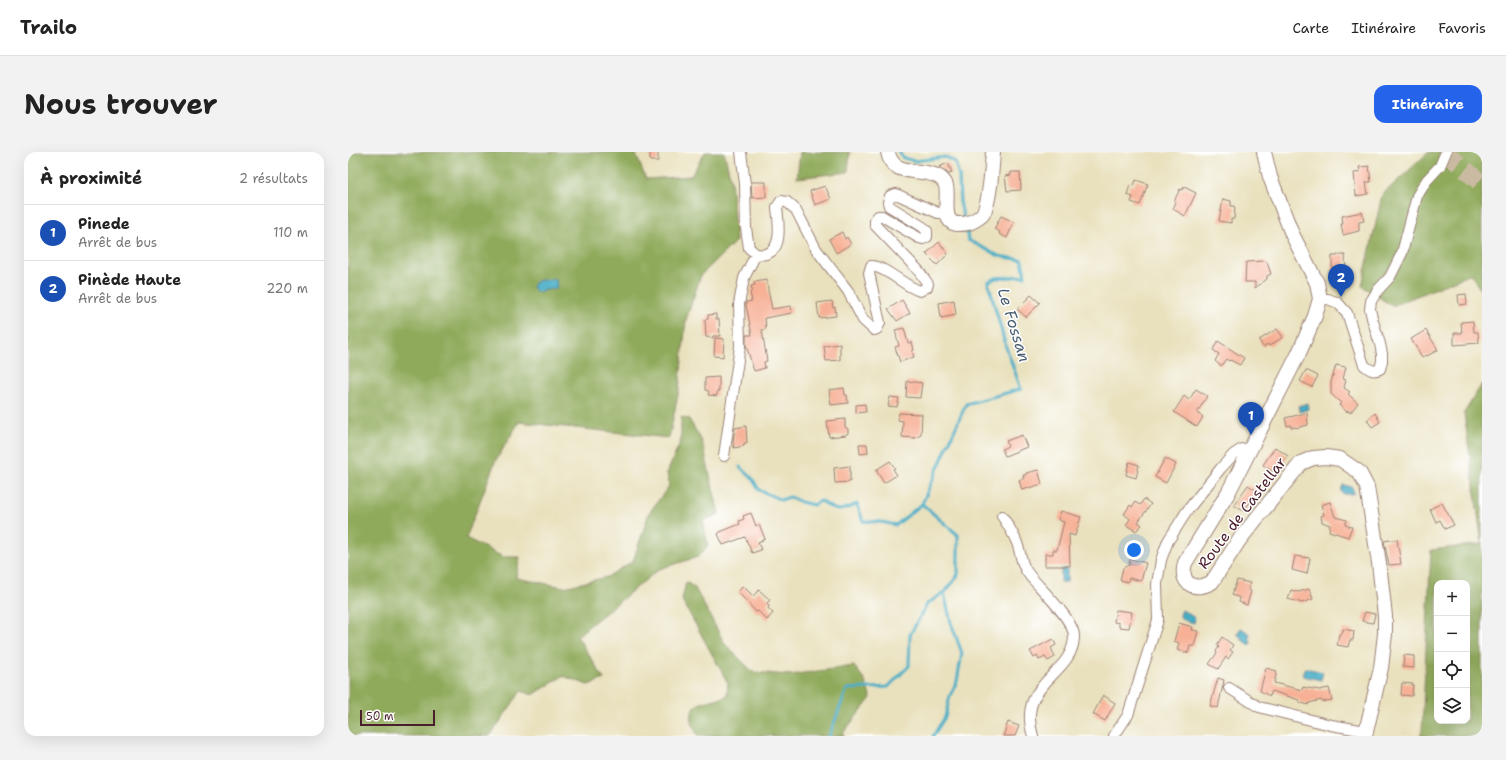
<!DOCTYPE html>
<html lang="fr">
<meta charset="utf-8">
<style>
:root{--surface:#fff;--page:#f2f2f2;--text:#222;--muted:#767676;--line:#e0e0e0;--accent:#2563eb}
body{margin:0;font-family:"Shantell Sans",sans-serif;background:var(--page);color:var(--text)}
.controls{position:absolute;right:12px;bottom:12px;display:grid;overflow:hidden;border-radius:8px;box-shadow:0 4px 16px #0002}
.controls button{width:36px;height:36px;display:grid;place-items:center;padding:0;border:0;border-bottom:1px solid var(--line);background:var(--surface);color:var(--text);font:20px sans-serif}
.scale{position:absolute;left:12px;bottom:10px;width:75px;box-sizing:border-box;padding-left:4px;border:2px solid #4a1f2b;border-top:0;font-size:11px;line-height:14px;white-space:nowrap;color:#4a1f2b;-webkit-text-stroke:3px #fff;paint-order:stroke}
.you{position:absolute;left:786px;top:398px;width:14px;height:14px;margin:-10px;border:3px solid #fff;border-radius:50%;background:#1a73e8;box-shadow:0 0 0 6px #1a73e833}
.badge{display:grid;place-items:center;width:26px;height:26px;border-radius:50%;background:var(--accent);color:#fff;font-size:13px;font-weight:700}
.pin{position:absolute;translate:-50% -33px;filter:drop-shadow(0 1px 2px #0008)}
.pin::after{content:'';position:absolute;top:21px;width:14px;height:12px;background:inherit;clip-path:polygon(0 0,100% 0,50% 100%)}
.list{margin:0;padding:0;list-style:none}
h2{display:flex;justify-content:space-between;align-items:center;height:52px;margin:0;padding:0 16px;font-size:17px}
h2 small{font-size:13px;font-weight:400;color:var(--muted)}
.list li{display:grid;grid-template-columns:26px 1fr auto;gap:12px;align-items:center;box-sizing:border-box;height:56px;padding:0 16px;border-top:1px solid var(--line)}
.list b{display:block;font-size:15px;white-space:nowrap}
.list p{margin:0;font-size:13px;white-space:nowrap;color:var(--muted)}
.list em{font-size:13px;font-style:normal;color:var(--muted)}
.icon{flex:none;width:22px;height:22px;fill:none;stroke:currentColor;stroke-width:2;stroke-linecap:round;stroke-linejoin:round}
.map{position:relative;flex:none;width:1134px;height:584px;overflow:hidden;border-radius:12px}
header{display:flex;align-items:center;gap:24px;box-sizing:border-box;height:56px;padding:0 20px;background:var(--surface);border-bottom:1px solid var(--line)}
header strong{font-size:19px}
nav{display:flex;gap:22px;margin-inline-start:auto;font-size:14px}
.intro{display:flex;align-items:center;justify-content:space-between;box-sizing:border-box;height:96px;padding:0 24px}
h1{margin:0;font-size:28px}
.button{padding:10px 18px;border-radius:12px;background:var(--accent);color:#fff;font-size:14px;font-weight:700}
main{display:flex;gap:24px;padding:0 24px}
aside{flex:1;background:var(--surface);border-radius:12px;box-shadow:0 4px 16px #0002}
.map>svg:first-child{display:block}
.forest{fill:#90aa5c;stroke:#6d6444;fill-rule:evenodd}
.water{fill:#47adc6;stroke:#486678}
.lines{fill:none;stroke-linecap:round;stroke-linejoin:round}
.stream{stroke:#47adc6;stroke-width:3}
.building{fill:#f7b095}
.highway-tunnel{stroke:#c9baa1;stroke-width:18;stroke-dasharray:18 9;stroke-linecap:butt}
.street-casing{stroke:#9a8074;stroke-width:12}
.secondary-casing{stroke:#9a8074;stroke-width:16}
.street{stroke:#fff;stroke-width:10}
.secondary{stroke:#fff;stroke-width:14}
.labels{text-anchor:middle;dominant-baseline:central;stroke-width:3;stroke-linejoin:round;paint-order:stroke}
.street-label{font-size:15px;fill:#4a1f2b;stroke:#fff}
.water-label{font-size:16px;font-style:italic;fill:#495f71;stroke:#fff}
</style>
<header>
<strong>Trailo</strong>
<nav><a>Carte</a><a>Itinéraire</a><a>Favoris</a></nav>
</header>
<div class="intro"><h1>Nous trouver</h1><a class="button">Itinéraire</a></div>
<main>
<aside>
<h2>À proximité<small>2 résultats</small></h2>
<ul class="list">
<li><span class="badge" style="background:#1a4fb4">1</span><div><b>Pinede</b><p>Arrêt de bus</p></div><em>110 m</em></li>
<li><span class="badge" style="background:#1a4fb4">2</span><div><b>Pinède Haute</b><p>Arrêt de bus</p></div><em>220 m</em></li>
</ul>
</aside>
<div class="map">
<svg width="1134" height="584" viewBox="0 0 1134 584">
<rect width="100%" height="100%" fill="#fff"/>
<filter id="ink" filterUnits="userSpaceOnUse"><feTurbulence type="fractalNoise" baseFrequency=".025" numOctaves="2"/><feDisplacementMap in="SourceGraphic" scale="8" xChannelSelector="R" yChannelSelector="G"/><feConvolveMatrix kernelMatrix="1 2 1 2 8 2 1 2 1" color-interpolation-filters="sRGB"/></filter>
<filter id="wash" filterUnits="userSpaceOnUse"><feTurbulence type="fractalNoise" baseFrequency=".012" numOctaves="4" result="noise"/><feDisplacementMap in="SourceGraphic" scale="16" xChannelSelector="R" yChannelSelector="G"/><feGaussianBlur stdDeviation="0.9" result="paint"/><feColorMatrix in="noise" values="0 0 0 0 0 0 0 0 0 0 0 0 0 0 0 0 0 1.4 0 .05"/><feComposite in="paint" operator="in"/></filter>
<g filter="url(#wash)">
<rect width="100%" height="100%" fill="#e9e1be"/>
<!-- forest -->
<path class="forest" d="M0,0H287L298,27L343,24L357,0H376L383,28L388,89L353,123L338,168L331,238L321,286L171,270L147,310L118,386L155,405H172L168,426L216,435L259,425L285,409L301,361L321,334L319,321L333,288V265L341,267L354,289L371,362L355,369L360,394L350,405L311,417L229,484L256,527L240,533L215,524L185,543L173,539L142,584H0Z
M452,0H502L500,20L449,26Z
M1081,0H1134V141L1123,122L1044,154L1014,134L1034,43Z
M1134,232V584H1072L1074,579L1083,398L1134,392L1116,261ZM1089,431H1119V569H1089Z
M338,430L347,436L377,492L405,520L442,523L506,514L516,527L523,546L495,581L496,584H350C345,575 339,561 349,553C353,550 373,546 379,544L380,531L334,448Z"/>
<!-- water -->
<path class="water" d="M208,127L209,136L189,140L184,135C186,126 200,128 208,127Z
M960,251L961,257L952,260L950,254Z
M995,333L1004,335L1006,341L1003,342H995L993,339Z
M713,417H719V430H713Z
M834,458L847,466L846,471L833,467L832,463Z
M893,476L902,482L901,485L903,491L901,493L894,488V486L889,482Z
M957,516L975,520L973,528L955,524Z"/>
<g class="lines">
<!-- stream -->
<path class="stream" d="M551,0L555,6L567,9L597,5L607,10L611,24L612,50L616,68
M392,315L404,326L411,338L433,348L442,345L453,350L465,353L473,349C489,361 491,360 509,352L515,369L533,370L548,373L574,352L618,252L673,237L658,195L640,130L648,126L677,124L674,108L651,104L620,88L618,75
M481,584L499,537L540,535L561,514L562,483L579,452L598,439L610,423V383L574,352
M585,584L597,565L602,544L609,529L614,501L603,471L596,441"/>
</g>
<g id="blocks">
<!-- building -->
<path class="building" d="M302,0H310V9H302Z
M600,11L604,21L601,22L591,15Z
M1021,14L1023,30H1018L1020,42L1008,44L1006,21L1012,20L1011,15Z
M663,20H672L673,38L659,39L657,24L663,23Z
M788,28L800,32L792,53L783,50L785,45L779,43L782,33L786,34Z
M403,30H418V45L404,46Z
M477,34L483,47L467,53L462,39Z
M836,35L848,41L837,64L825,57L828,50L826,49L832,37L834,38Z
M875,47L883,49V54H886L887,56L886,67H883V71L871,69Z
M1014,60L1016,69L1011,70V79L995,83L993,72H995L994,64Z
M653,64L666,70L659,86L651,82L652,80L646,77Z
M494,80L497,87L499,85L503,92L488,101L481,87Z
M591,90L600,102L589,113L578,102Z
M989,103H997L998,121L984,122V104H989Z
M916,109L919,110L923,122L919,124V127L907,136V130H897L898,110Z
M419,128L420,138L424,157L443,154L444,161L417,166L418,177L414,178L419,209L416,210L417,216L406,219L398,193V183H404L398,153V150L404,149L402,141L404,138L403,134L407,133L406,130Z
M1118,142L1119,152L1111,153L1110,143Z
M683,143L692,151L678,165L669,157Z
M554,148L562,161L549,169L540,157Z
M606,148L608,163L593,166L591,151Z
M484,149L485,156L487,155L488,164L471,166L469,151Z
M368,162V167H371L372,184H365V186L358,185L357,168L360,167V163Z
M1125,169L1126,180H1130L1131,191L1106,193V181H1114L1113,170Z
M556,176L560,191L564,190L566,198L564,199L566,205L552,210L547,195L551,194L547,178Z
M929,177L935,185L921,194L920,192L915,195L911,188Z
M1078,178L1090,198L1079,204L1078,203L1074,205L1063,187Z
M367,186L376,187L375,205L366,204Z
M870,189L896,206L892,213L882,208L881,209L878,207L873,214L867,209L871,202L865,198Z
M492,192V208L478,209L476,194Z
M988,213L998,215L995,227L998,228L996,236L1002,240L1000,242L1010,251L1002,261L1000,258L999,260L991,253L993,251L983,242V230Z
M958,218L970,224L964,235L952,229Z
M371,225V239H369V244L360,243L361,239L357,238V226Z
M559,229L574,231L572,246L558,245Z
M496,236L497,243H499L500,251L483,253L481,238Z
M848,237L859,244L849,261L855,265L849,275L826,260L836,244L841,248Z
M542,245L551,246L549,255L540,254Z
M517,252L518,260L508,261V253Z
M551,261L574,262L573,283L568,286L554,285L555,269L550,268Z
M959,261L960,273L948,276L947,275L943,276V273L939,274L937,266Z
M1027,261L1032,270L1024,275L1019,268Z
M497,267V275L500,277V281L498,283L481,285L479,269Z
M398,274L399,291H396V294L386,296L385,290L387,276Z
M674,283L679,295L657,304L654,297L660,294L658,289Z
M511,292H519L520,301L512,302Z
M927,295L940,304L932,315L929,313L925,320L915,313Z
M817,306L828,312L818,331L807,325Z
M542,309L547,316L545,317L549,323L536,331L528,318Z
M781,310L791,313L788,326L778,323Z
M502,314V330L487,331L486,316Z
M690,318L694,332L674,338L671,328L676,326L675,323H678V321Z
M900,333L909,339V342L895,359L886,353Z
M796,347L803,352L790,370L794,373L788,379L778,373L782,367L776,362L782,353L784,355L787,350L792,353Z
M982,350L987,365L999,368L997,373L1004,375L1000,385L981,379L982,373L974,370L973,364L976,363L973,353Z
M1094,351L1106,373L1097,377L1092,368L1088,370L1082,357Z
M713,359L733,365L727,384L721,382L722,414H697V402H705V398H709L716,370L710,368Z
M403,361L408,374L411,372L417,387L410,390L413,398L404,401L397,385L375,393L370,382L372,380L392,372L391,369L396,367L395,364Z
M1049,387L1053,412L1041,413L1036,389Z
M947,404L962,406L959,422L944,418Z
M782,407L798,411L793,429L781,426L780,430L772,428L775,416L781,413Z
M889,428L902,431L900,438L903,439L899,453L891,450L892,446L884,443Z
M395,434L405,444L411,438L422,448L419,451L421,454L420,456L425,461L419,468L410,459L408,460L390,440Z
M961,437L965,447L954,451L940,447L943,438L950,440Z
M768,458L784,460L781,476L771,475V471L766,470Z
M1017,460L1027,462L1025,471L1014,469Z
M831,471L845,475L844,478L850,479L846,494H842L840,501L829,498L831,491L826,489Z
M995,477L1006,479L1005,488H1002L1000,495L989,493L991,482H994Z
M874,485L885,493L882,498L885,500L880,507L878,505L870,517L861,512L869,501L868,499L871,495L869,493Z
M705,487L708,493L703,496L707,505L700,509L697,505L691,508L689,504L686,506L682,499Z
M1056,503L1066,504V516L1055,515Z
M918,516L929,519L926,531L954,538L955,535L971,538L981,536L984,548L974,550L973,548L961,551L960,553L951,550V548L924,539L922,544L912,539Z
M870,526L876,528L870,556L862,554Z
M1054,531L1065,532L1064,544L1053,543Z
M755,543L767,551L757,569L745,562Z
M660,570L671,574L667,584H655Z"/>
</g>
</g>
<g filter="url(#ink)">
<use href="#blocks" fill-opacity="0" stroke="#9a8074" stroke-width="1"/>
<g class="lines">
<!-- highway-tunnel -->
<path class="highway-tunnel" d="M1097,0L1134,32"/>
<defs>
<path id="street" d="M393,0L397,32L398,76L401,96L408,102C411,102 415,103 418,102C436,97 430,68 429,55L433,49L439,50L448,58L468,97L500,139L515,168L526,178L529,177L532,171L521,121L523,114C537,114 556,134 572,139L579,135L580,132L570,118L527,73V68L530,64H534L571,86L575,87L579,85V79L575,75L541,54L540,50L542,44L548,42L590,61H599
M972,147H980L990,151L999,161L1016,213C1022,218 1025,220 1032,217L1034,209V202L1032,192L1024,166L1022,157L1023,149L1030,138L1042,125L1054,101L1069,44L1079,28L1092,14L1098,0
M376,304L392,194L391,152L396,126L408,102
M654,364C660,373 665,381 669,391C674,404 672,412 682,424C693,437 727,469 726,485C725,524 668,530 685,584
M881,536L911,555L983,573L1018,579
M766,584L780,563L810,468L809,432L813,408L820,389L839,359L873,316L886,302L894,297L901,298"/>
<path id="secondary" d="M540,0C544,26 574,15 591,25C593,26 598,31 598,34C601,44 593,69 608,72C613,72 619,72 623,70C626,69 632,65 634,63C642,53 644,14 645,0
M916,0L922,25L944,82L969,131L972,147L967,164L951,201L880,341L837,411C831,432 847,440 864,430L892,387L953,311L965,306L978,305L992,307L1011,320L1019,335L1031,411L1037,464V482L1033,516L1017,584"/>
</defs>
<!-- street casing -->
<use href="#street" class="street-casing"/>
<!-- secondary casing -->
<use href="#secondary" class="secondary-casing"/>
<!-- street -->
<use href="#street" class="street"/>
<!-- secondary -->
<use href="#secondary" class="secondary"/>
</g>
</g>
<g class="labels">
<!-- street labels -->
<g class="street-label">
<text transform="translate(894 361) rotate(-53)">Route de Castellar</text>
</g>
<!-- water labels -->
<g class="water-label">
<text transform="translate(666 173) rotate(73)">Le Fossan</text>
</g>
</g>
</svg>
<div class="controls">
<button>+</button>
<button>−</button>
<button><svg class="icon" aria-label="locate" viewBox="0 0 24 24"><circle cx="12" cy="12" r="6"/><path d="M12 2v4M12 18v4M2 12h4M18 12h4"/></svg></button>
<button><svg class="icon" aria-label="layers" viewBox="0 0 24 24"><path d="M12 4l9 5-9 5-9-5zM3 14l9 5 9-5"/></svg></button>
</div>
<div class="scale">50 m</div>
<div class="you"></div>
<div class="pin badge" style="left:903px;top:283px;background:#1a4fb4">1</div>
<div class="pin badge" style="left:993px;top:145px;background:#1a4fb4">2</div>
</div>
</main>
